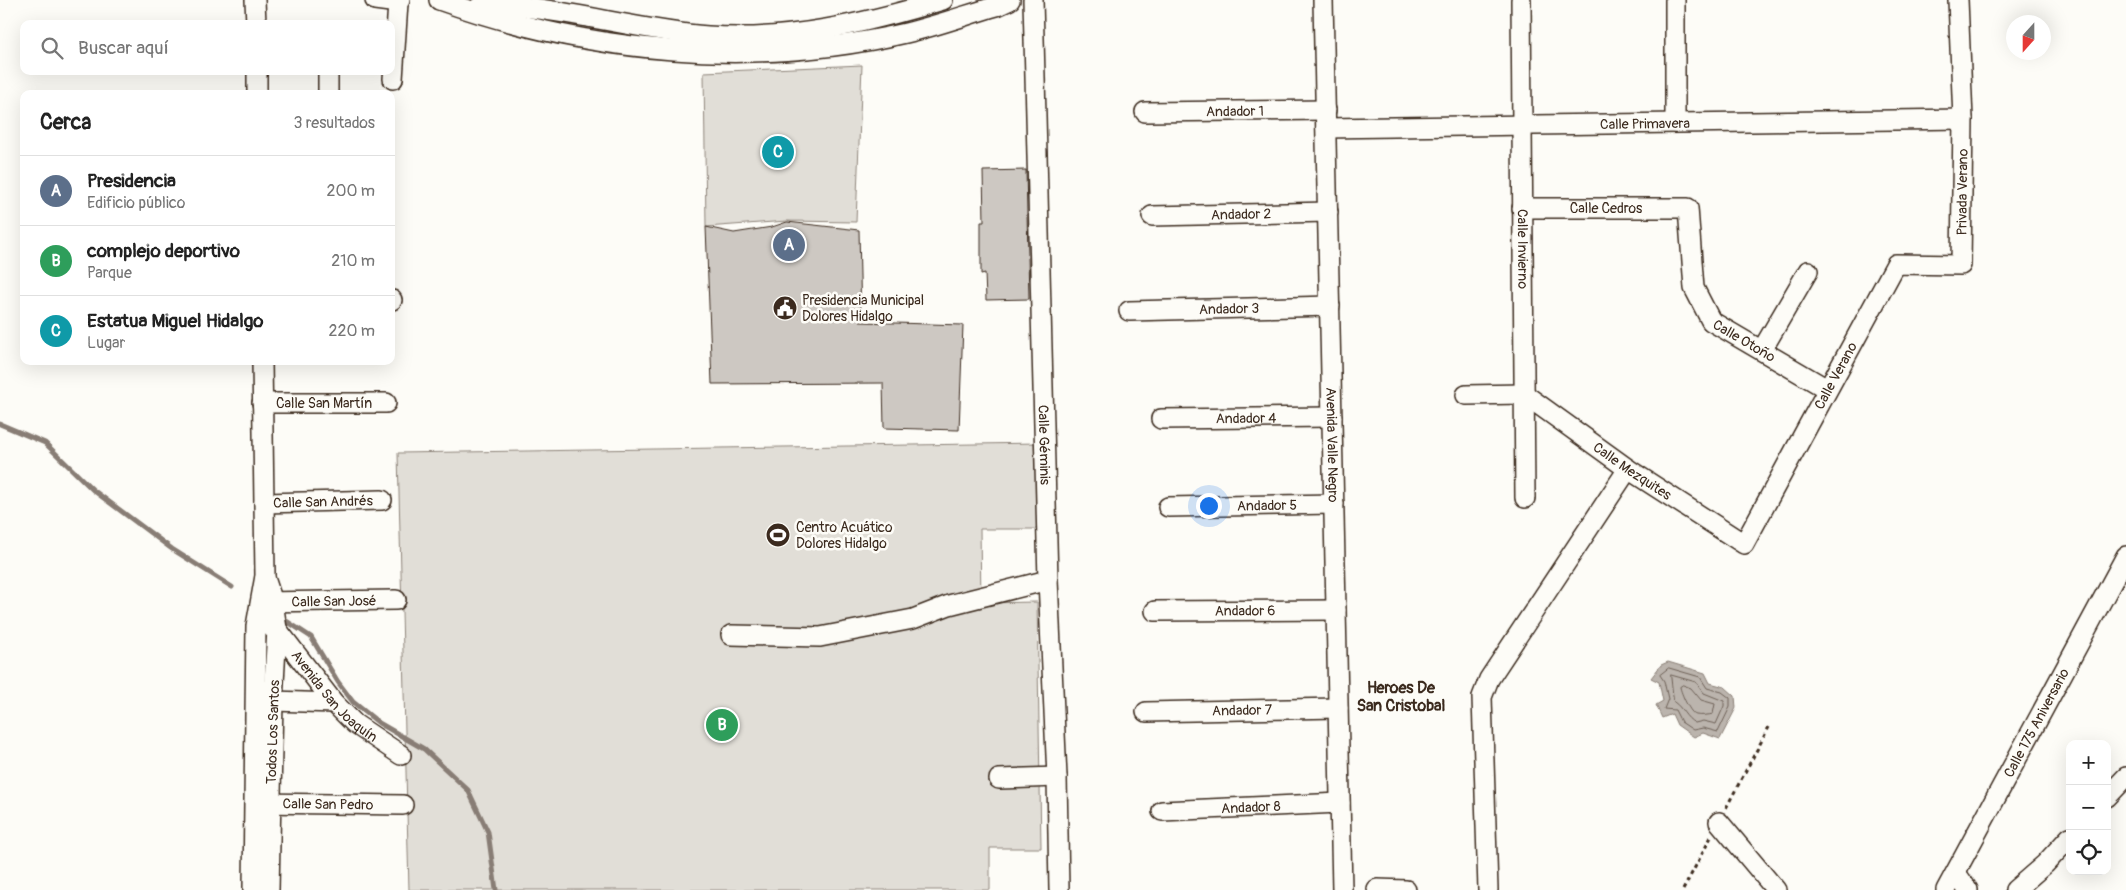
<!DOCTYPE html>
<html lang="es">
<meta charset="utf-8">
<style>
:root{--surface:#fff;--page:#f6f6f6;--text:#222;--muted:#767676;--line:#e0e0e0;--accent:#b45309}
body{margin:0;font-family:Pangolin,sans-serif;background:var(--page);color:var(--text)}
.controls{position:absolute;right:15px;bottom:15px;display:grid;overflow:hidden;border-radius:10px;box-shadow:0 5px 20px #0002}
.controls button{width:45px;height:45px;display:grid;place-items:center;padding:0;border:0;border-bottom:1px solid var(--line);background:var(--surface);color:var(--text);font:25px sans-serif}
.compass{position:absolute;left:2006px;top:15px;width:45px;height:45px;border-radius:50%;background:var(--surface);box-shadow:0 5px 20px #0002;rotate:201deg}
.you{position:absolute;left:1208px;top:505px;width:18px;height:18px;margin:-12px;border:4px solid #fff;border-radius:50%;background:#1a73e8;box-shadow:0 0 0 8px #1a73e833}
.badge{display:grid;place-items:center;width:32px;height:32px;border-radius:50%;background:var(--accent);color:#fff;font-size:16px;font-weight:700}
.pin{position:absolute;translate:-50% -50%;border:2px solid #fff;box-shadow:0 1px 5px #0006}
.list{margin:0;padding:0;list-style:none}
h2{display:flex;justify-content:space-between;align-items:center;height:65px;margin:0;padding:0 20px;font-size:21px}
h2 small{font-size:16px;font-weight:400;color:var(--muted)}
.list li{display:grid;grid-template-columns:32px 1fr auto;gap:15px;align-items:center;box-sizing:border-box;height:70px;padding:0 20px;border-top:1px solid var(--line)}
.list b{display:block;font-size:19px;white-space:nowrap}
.list p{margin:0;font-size:16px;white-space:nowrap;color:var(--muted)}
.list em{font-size:16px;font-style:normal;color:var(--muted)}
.icon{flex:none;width:28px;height:28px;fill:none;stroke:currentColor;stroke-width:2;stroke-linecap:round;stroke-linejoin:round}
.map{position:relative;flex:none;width:2126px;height:890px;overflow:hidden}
.search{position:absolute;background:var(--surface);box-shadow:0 5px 20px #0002;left:20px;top:20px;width:375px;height:55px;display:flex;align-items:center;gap:12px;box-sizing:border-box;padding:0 18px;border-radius:10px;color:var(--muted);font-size:19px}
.panel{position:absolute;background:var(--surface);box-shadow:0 5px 20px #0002;left:20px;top:90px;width:375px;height:275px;border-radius:10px}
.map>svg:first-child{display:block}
.green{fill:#e1ded7;stroke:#8e847a}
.water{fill:#bbb4ad;stroke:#887d74}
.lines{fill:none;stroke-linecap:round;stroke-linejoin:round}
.shore{stroke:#6e6157;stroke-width:1}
.stream{stroke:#887d74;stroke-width:5}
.building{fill:#cdc8c2;stroke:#3b2a1e}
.minor-casing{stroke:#3b2a1e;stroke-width:22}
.path{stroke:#3b2a1e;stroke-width:3;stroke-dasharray:4 4;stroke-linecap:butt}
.minor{stroke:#fdfcf7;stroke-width:19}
.labels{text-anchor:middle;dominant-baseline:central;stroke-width:5;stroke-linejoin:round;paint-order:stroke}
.street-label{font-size:14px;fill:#3b2a1e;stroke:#fdfcf7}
.poi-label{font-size:14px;fill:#3b2a1e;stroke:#fdfcf7;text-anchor:start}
.quarter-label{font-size:16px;font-weight:bold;fill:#3b2a1e;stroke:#fdfcf7}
</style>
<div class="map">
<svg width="2126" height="890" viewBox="0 0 2126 890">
<rect width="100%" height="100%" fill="#fdfcf7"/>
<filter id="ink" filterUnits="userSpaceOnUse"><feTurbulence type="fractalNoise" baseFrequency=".02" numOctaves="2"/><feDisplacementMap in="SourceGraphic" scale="10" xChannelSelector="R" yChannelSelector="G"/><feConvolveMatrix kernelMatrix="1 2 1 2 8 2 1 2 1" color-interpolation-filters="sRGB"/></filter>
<g filter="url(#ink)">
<!-- green -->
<path class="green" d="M862,65L856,222L787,221L706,227L704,72Z
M1040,443L1042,529H980L981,603L1037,602L1041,848H990V890H409L398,453Z"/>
<!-- water -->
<path class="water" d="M1668,662L1705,673L1710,683L1725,687L1735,696L1736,708L1720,739L1703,733L1694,737L1677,725L1672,714L1662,718L1656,705L1663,701L1659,682L1651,678L1661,665Z"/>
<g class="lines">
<!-- shore -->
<path class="shore" d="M1669,668L1700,677L1707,688L1722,692L1730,698V707L1718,732L1703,728L1693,730L1681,722L1675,710L1664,709L1668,699L1664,681L1660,675Z
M1671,675L1696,682L1704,693L1724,701V706L1716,724L1703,721L1695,723C1685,718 1683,708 1674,702Z
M1683,685L1691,688L1701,700L1715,704L1713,714C1709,715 1701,716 1696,715C1690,714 1681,693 1680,687Z"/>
<!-- stream -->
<path class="stream" d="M0,424L45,443L93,490L172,549L232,587
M285,620L311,637L338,682L353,702L379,723L424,749L468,790L488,832L496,890"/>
</g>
<!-- building -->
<path class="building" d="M1026,170L1029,299L986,300L985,273L981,274V222H984L983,171Z
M787,222L859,230L861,322L963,325L959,430L884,428L883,383L712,384L706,227L734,233L772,227Z"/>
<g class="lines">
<defs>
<g id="minor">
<path d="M255,0L256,24"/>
<path d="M375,0L398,3"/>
<path d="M439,0C588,53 751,69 906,33C936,26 966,15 997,6L1010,0"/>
<path id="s1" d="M1033,0L1048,580L1057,777L1059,890"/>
<path id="s2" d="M1323,0L1342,890"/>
<path id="s3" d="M1521,0L1525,498"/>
<path d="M1675,0V123"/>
<path d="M479,7C494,7 510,5 524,7C586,14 646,31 708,36C787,42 867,23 943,0"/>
<path d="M257,71V94"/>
<path d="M328,71V94"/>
<path d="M393,79L398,3L400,0"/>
<path id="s4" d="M1145,112L1326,110"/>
<path id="s5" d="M1326,128L1963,119"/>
<path id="s6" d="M1522,208H1688L1694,288L1711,321L1827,389"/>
<path id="s7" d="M1152,216L1328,212"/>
<path d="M391,300H392"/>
<path id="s8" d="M1129,311L1330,306"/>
<path d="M1762,350L1808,271"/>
<path id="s9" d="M1466,395L1524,394L1628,469L1744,544L1896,264L1961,265L1963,119L1958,0"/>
<path id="s10" d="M262,403H386"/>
<path id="s11" d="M1161,419L1332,417"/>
<path id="s12" d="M264,503L382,500"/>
<path id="s13" d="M1168,507L1334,504"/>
<path d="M265,578L273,602L277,629L273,701L269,890"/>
<path id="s14" d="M262,602L396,600"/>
<path id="s15" d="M1155,611L1336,610"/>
<path id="s16" d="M272,628L277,629L334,703L355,724L401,755"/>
<path d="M731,635L820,637L913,619L949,605L1048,580"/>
<path d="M273,701L334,703"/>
<path id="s17" d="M1146,712L1338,708"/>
<path d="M999,779L1057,777"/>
<path d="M2107,797L2126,777"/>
<path id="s18" d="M259,803L403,805"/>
<path id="s19" d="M1162,811L1340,803"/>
<path d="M1719,822L1776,890"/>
<path d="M1956,873L1968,890"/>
<path d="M1377,889L1406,890"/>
<path d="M253,890L256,626L265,576L262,361"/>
<path d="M1488,890L1482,697L1489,679L1628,469"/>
<path id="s20" d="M1946,890L2126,556"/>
<path d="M2015,890L2045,864L2070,837"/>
</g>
</defs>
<!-- minor casing -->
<use href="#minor" class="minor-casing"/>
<!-- path -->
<path class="path" d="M1726,808L1769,727
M1683,890L1711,837"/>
<!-- minor -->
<use href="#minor" class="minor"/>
</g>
</g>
<!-- icons -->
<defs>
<symbol id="civic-disc" viewBox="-11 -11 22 22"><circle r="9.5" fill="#3b2a1e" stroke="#fdfcf7"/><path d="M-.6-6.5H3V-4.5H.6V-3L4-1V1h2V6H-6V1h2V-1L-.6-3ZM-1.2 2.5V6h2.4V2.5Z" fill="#fff"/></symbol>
<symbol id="stadium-disc" viewBox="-11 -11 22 22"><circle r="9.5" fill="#3b2a1e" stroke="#fdfcf7"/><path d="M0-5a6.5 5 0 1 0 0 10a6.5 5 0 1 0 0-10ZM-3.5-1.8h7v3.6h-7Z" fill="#fff"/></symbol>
</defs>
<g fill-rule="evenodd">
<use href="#civic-disc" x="771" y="294" width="28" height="28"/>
<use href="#stadium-disc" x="764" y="521" width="28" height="28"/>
</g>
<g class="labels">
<!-- street labels -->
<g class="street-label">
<text stroke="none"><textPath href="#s4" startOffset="90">Andador 1</textPath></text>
<text stroke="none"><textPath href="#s5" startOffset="319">Calle Primavera</textPath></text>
<text stroke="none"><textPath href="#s9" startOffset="781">Privada Verano</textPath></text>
<text stroke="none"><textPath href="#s6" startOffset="84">Calle Cedros</textPath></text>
<text stroke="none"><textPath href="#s7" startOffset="89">Andador 2</textPath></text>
<text stroke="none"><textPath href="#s3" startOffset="249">Calle Invierno</textPath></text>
<text stroke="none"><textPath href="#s8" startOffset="100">Andador 3</textPath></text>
<text stroke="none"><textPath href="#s6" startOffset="322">Calle Otoño</textPath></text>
<text stroke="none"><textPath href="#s9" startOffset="516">Calle Verano</textPath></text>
<text stroke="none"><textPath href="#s10" startOffset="62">Calle San Martín</textPath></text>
<text stroke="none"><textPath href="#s11" startOffset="85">Andador 4</textPath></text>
<text stroke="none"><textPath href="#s1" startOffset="445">Calle Géminis</textPath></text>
<text stroke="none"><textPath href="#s2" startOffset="445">Avenida Valle Negro</textPath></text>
<text stroke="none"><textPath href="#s9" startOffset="191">Calle Mezquites</textPath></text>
<text stroke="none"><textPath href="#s12" startOffset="59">Calle San Andrés</textPath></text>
<text stroke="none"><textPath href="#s13" startOffset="99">Andador 5</textPath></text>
<text stroke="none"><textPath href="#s14" startOffset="72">Calle San José</textPath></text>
<text stroke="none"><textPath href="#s15" startOffset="90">Andador 6</textPath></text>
<text stroke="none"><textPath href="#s16" startOffset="94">Avenida San Joaquín</textPath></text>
<text stroke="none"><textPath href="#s17" startOffset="96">Andador 7</textPath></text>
<text stroke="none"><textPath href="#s20" startOffset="190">Calle 175 Aniversario</textPath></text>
<text transform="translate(273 732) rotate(-88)">Todos Los Santos</text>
<text stroke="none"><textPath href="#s18" startOffset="69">Calle San Pedro</textPath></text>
<text stroke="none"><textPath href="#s19" startOffset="89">Andador 8</textPath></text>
</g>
<!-- poi labels -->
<g class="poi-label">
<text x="802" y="300">Presidencia Municipal<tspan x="802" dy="16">Dolores Hidalgo</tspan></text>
<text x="796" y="527">Centro Acuático<tspan x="796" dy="16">Dolores Hidalgo</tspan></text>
</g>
<!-- quarter labels -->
<g class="quarter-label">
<text x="1401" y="688">Heroes De<tspan x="1401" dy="18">San Cristobal</tspan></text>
</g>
</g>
</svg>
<div class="controls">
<button>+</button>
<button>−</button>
<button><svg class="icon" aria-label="locate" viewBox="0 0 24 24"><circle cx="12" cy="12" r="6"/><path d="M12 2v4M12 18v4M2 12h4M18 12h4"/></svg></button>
</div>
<svg class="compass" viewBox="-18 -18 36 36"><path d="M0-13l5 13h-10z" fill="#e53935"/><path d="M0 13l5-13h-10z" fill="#767676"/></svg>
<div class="you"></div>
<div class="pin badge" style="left:789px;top:245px;background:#5c6f8a">A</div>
<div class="pin badge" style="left:722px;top:725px;background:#2e9e5b">B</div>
<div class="pin badge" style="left:778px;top:152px;background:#0f9aa8">C</div>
<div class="search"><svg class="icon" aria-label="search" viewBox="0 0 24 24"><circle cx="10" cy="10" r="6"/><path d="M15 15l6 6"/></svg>Buscar aquí</div>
<section class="panel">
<h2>Cerca<small>3 resultados</small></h2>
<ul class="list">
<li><span class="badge" style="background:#5c6f8a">A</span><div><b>Presidencia</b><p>Edificio público</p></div><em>200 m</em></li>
<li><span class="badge" style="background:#2e9e5b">B</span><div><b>complejo deportivo</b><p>Parque</p></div><em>210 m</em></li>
<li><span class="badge" style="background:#0f9aa8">C</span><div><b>Estatua Miguel Hidalgo</b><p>Lugar</p></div><em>220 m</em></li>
</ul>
</section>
</div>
